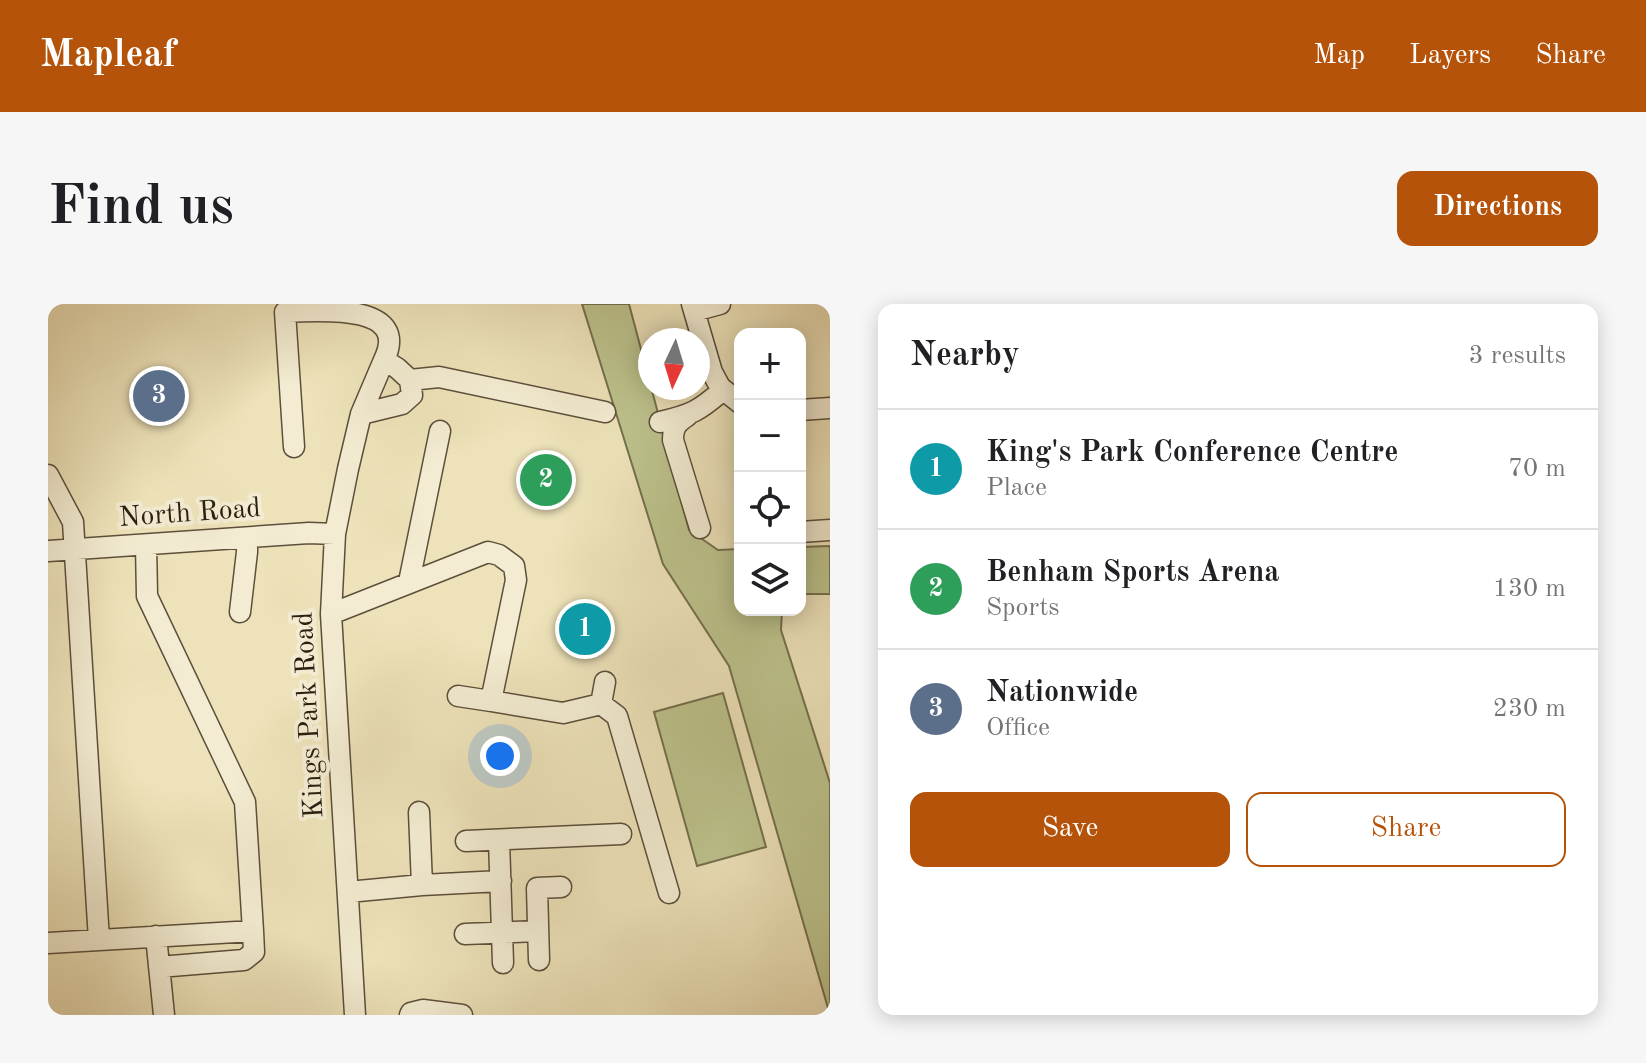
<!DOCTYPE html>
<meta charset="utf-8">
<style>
:root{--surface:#fff;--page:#f6f6f6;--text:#202124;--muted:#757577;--line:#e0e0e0;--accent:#b45309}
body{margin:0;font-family:"Old Standard TT",serif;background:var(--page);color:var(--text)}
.controls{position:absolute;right:24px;top:24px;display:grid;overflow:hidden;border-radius:16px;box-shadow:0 4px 20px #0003}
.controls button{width:72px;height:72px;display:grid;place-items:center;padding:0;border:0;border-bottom:2px solid var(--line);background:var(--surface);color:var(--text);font:40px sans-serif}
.compass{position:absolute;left:590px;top:24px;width:72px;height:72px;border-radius:50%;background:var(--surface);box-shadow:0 4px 20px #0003;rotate:184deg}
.you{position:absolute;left:452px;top:452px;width:28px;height:28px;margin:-20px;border:6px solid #fff;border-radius:50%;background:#1a73e8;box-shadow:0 0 0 12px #1a73e833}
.badge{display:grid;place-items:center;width:52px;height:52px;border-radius:50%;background:var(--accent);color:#fff;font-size:26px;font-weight:700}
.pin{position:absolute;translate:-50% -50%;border:4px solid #fff;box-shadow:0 2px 8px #0006}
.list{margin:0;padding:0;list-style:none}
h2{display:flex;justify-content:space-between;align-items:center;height:104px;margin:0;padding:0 32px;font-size:34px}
h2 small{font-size:26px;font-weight:400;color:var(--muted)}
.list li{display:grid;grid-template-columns:52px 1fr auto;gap:24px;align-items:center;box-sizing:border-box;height:120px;padding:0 32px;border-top:2px solid var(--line)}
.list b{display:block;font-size:30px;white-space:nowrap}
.list p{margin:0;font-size:26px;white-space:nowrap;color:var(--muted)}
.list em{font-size:26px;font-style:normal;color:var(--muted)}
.actions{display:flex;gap:16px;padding:24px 32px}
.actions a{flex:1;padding:18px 0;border:2px solid var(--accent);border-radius:16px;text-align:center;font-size:28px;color:var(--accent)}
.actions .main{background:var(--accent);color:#fff}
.icon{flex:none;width:44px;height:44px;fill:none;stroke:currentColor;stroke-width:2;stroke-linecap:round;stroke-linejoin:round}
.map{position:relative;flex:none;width:782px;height:711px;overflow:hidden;border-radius:16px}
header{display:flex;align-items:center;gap:48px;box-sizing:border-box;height:112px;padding:0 40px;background:var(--accent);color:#fff}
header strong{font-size:38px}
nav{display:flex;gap:44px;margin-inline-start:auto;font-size:28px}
.intro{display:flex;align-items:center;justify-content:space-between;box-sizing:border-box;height:192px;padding:0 48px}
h1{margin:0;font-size:56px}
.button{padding:20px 36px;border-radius:16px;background:var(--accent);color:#fff;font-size:28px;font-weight:700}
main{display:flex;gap:48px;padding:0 48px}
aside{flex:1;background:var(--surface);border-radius:16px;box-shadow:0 4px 20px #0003}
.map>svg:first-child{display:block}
.green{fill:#bcc28c;stroke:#74704e;stroke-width:2}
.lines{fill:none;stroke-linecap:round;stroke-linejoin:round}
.minor-casing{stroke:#5c4f3b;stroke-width:23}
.minor{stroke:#f3ecd2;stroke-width:20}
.labels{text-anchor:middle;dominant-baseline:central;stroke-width:8;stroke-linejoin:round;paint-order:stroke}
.street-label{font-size:28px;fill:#2c1e11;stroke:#f3ecd2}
</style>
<header>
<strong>Mapleaf</strong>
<nav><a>Map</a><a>Layers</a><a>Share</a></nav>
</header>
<div class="intro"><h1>Find us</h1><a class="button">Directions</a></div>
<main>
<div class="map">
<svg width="782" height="711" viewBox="0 0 782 711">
<rect width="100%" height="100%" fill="#ede2b9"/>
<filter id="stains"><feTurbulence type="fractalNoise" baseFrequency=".0025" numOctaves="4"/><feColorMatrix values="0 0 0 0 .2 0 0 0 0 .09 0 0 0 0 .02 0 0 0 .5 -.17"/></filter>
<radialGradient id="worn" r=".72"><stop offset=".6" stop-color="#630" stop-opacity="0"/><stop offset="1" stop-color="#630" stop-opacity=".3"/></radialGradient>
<!-- green -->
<path class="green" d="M534,0H581L641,226L670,246L692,245V306H734L733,326L782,479V711L681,362L615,260Z
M782,242V290H752V243Z
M675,389L718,543L649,562L606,408Z"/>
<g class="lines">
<defs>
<path id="minor" d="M644,0L664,68L672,83L692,99
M646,7L672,0
M362,76L391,73L557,108
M752,106L782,104
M639,112C628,119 625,124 625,136L652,224
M612,118C643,111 651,107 675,86
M246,143L237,8C275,6 363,0 336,56
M0,171L25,218L51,636
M752,228L782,226
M0,247L261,229L287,230
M361,278L392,127
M192,308L199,248V234
M283,310L440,248L451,251L466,262L468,276L443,397L515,409L553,400L569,412L621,589
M410,392L443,397
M553,400L557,378
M371,508L374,581
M451,536L455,659
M418,537L573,530
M300,588L374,581L453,577
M417,630L490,627
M108,632L116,711
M0,639L205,627L197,498L99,292L98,241
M491,656L489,584L513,583
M111,663L196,656L206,648L205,627
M307,711L283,310L287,230L300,165L313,110L336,56L349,64L362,76L364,91L354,100L313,110
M362,711L363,709L375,706L414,711"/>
</defs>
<!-- minor casing -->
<use href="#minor" class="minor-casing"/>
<!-- minor -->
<use href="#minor" class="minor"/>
</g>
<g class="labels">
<!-- street labels -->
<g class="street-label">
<text transform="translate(142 210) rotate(-4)">North Road</text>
<text transform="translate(262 411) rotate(-93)">Kings Park Road</text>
</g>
</g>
<rect width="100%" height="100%" filter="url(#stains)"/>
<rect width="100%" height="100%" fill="url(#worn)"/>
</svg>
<div class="controls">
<button>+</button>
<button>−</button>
<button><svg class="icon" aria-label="locate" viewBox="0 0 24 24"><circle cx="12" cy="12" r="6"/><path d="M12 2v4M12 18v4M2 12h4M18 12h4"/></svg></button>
<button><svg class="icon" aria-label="layers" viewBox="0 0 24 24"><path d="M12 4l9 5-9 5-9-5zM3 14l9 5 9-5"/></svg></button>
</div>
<svg class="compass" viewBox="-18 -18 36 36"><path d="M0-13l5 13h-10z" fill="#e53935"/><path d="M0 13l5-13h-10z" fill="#757577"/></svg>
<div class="you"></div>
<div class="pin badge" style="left:537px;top:325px;background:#0f9aa8">1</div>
<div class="pin badge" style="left:498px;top:176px;background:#2e9e5b">2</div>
<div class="pin badge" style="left:111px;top:92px;background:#5c6f8a">3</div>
</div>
<aside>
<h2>Nearby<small>3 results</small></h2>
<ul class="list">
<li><span class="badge" style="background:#0f9aa8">1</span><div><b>King's Park Conference Centre</b><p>Place</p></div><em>70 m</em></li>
<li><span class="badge" style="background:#2e9e5b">2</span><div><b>Benham Sports Arena</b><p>Sports</p></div><em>130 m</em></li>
<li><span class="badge" style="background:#5c6f8a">3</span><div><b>Nationwide</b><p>Office</p></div><em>230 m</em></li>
</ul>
<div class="actions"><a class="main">Save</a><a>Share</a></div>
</aside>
</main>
